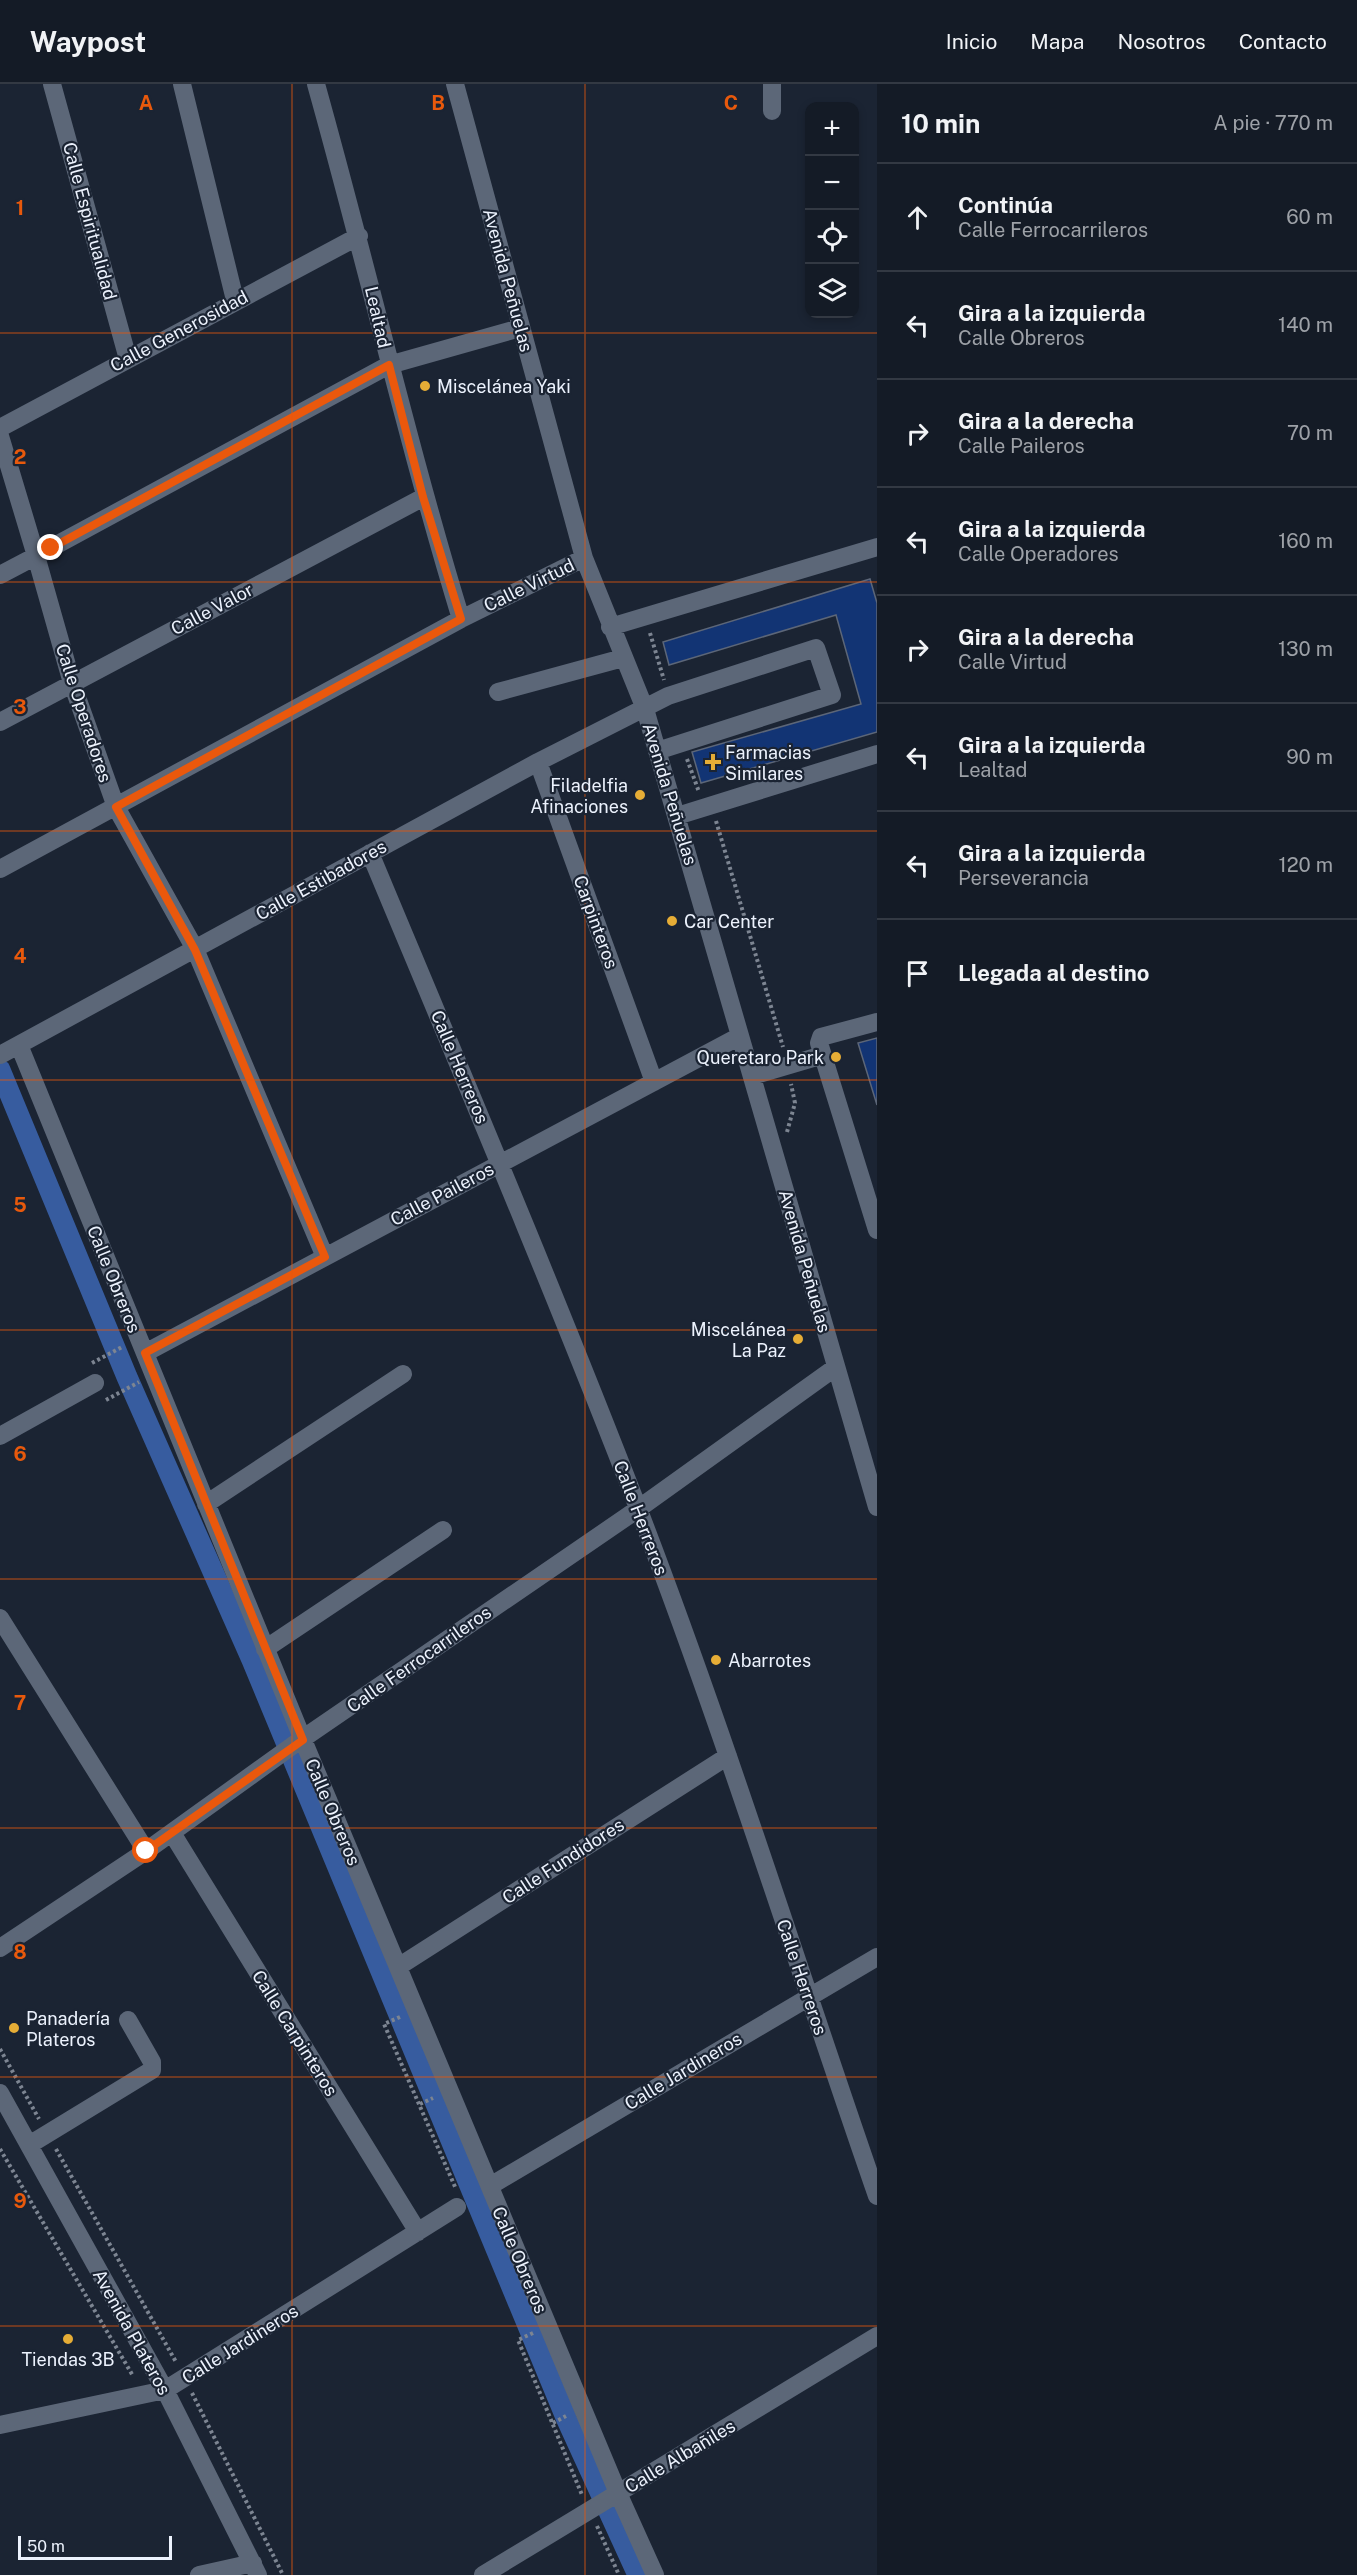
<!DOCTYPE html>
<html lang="es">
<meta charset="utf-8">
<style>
:root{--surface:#141b26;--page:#212832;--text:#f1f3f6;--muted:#9da1a7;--line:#333943}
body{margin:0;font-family:"Public Sans",sans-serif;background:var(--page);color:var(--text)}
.controls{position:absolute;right:18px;top:18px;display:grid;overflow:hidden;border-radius:12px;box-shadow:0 3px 9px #0003}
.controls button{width:54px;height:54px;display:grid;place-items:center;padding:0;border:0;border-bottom:2px solid var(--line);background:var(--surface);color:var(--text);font:30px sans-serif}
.scale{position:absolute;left:18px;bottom:15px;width:154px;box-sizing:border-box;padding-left:6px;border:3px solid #ecf2fd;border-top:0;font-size:16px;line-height:21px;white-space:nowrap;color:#ecf2fd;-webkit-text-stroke:4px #1b2433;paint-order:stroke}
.stop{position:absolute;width:18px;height:18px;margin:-14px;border:4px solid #ea580c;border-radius:50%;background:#fff}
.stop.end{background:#ea580c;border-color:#fff;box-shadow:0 2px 6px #0008}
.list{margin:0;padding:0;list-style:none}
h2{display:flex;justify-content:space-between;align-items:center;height:78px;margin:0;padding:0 24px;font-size:26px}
h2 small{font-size:20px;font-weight:400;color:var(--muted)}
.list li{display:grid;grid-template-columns:39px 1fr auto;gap:18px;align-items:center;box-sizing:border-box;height:108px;padding:0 24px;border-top:2px solid var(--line)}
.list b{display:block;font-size:22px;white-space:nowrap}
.list p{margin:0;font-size:20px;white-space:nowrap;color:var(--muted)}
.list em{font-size:20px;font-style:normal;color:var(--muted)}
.icon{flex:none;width:33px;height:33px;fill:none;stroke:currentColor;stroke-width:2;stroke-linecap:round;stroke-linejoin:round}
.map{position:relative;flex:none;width:877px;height:2491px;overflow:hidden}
header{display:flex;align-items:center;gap:36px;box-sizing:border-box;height:84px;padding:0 30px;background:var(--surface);border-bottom:2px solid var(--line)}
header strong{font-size:28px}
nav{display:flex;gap:33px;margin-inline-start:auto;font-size:21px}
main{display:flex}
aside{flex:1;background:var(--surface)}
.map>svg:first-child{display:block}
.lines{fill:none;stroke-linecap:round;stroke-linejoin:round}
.canal{stroke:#375c9f;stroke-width:21}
.building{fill:#123474;stroke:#5c6678;stroke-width:1.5}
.path{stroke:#7d8592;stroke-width:4;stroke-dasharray:3 3;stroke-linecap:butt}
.minor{stroke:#5c6778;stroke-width:18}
.route{stroke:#ea580c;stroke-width:8}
.grid{fill:none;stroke:#e8590c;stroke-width:1.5;stroke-opacity:0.55}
.poi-dot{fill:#e6ad36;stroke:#1b2433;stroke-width:2}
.labels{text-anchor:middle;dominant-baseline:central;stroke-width:4.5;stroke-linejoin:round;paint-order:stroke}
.street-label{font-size:18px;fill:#ecf2fd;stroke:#1b2433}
.poi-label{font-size:18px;fill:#ecf2fd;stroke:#1b2433;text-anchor:start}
.grid-label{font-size:20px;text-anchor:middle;font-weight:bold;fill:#e8590c;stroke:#1b2433;stroke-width:4.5;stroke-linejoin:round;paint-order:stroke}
</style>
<header>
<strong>Waypost</strong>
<nav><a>Inicio</a><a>Mapa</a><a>Nosotros</a><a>Contacto</a></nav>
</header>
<main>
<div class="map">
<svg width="877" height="2491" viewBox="0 0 877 2491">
<rect width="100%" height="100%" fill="#1b2433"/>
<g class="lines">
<!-- canal -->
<path class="canal" d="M0,986L127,1293L252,1576L567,2336L638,2491"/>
</g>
<!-- building -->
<path class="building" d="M870,495L877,519V648L701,699L692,668L861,620L836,531L669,581L663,558Z
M877,954V1021L858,959Z"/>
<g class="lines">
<!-- path -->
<path class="path" d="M650,549L664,596
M687,675L699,708
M716,737L783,963
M787,1048L795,1019L791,1000
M92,1279L122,1263
M106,1316L139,1298
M400,1933L384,1940L456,2105
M0,1965L39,2035
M420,2020L433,2014
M0,2065L133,2292
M56,2065L176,2278
M533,2249L518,2256L582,2411
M192,2309L283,2491
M553,2339L566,2332
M597,2442L619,2491"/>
<!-- minor -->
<path class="minor" d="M52,0L128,275
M182,0L235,216
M316,0C366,178 407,358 461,535
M455,0L584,474L645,625L877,1423
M772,27V0
M0,344L359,152
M0,352L36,472L0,491
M610,543L877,463
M498,608L623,574
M0,638L424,413
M538,678L654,998
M677,732L877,670
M370,769C461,987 553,1204 638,1424C725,1650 797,1882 877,2112
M0,785L461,535L584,474
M877,938L821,953L819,959L877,1146
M19,961L303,1656L618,2409L655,2491
M0,971L538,678L668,612L816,564L832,611L657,667
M752,992L823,971
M325,1173L195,865L116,723L72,599L36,472L389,281L520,244
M145,1269L740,952
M0,1352L95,1299
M206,1420L403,1290
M0,1534L146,1767
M265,1565L443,1446
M172,1749L418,2148
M0,1864L146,1767L292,1662L638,1425L836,1283
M398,1883L728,1672
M0,2009L165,2306L258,2491
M29,2061L152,1986V1978L128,1936
M490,2102L877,1873
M0,2341L165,2306L457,2123
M199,2491L253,2479
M483,2491L877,2252"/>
</g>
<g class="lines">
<!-- route -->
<path class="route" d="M51,464L389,281L423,413L461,535L116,723L195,866L325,1173L145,1269L303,1656L146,1767"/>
</g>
<!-- grid -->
<path class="grid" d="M292,0V2491M585,0V2491M0,249H877M0,498H877M0,747H877M0,996H877M0,1246H877M0,1495H877M0,1744H877M0,1993H877M0,2242H877"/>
<!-- markers -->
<g class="poi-dot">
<circle cx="425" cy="302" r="6"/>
<path d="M710 669h6v6h6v6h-6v6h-6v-6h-6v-6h6z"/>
<circle cx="640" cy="711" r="6"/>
<circle cx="672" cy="837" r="6"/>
<circle cx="836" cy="973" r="6"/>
<circle cx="798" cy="1255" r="6"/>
<circle cx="716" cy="1576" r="6"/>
<circle cx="14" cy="1944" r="6"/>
<circle cx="68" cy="2255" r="6"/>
</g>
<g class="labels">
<!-- street labels -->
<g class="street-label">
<text transform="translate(90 137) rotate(75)">Calle Espiritualidad</text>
<text transform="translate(508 196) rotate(75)">Avenida Peñuelas</text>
<text transform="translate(378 233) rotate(77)">Lealtad</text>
<text transform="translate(179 247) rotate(-28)">Calle Generosidad</text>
<text transform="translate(529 501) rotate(-26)">Calle Virtud</text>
<text transform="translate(212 525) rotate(-28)">Calle Valor</text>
<text transform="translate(84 629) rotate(72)">Calle Operadores</text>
<text transform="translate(670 710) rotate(73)">Avenida Peñuelas</text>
<text transform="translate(321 796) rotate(-29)">Calle Estibadores</text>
<text transform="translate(596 838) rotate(70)">Carpinteros</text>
<text transform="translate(460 983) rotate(67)">Calle Herreros</text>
<text transform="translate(442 1110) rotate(-28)">Calle Paileros</text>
<text transform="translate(805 1177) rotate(74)">Avenida Peñuelas</text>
<text transform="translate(114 1195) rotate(68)">Calle Obreros</text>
<text transform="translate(641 1434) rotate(69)">Calle Herreros</text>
<text transform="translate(419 1575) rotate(-35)">Calle Ferrocarrileros</text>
<text transform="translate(333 1728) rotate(67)">Calle Obreros</text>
<text transform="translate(563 1777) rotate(-33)">Calle Fundidores</text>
<text transform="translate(802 1893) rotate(71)">Calle Herreros</text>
<text transform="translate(295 1949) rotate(58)">Calle Carpinteros</text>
<text transform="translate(683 1987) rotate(-31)">Calle Jardineros</text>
<text transform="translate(520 2176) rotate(67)">Calle Obreros</text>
<text transform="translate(132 2248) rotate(61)">Avenida Plateros</text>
<text transform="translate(240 2260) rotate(-32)">Calle Jardineros</text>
<text transform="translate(680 2372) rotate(-31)">Calle Albañiles</text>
</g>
<!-- poi labels -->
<g class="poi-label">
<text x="437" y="302">Miscelánea Yaki</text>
<text x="725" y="668">Farmacias<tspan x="725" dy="21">Similares</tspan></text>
<text x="628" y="701" text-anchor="end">Filadelfia<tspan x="628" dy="21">Afinaciones</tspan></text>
<text x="684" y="837">Car Center</text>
<text x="824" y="973" text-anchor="end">Queretaro Park</text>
<text x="786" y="1245" text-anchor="end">Miscelánea<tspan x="786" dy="21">La Paz</tspan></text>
<text x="728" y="1576">Abarrotes</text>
<text x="26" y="1934">Panadería<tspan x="26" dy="21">Plateros</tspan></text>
<text x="68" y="2275" text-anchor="middle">Tiendas 3B</text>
</g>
</g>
<g class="grid-label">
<text x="146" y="26">A</text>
<text x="438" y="26">B</text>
<text x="731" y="26">C</text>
<text x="20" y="131">1</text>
<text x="20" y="380">2</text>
<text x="20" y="630">3</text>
<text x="20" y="879">4</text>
<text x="20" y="1128">5</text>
<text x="20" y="1377">6</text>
<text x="20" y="1626">7</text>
<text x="20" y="1875">8</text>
<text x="20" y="2124">9</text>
</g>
</svg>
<div class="controls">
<button>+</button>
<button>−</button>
<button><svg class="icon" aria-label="locate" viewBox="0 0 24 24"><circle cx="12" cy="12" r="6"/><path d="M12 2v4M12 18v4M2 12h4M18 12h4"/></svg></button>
<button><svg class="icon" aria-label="layers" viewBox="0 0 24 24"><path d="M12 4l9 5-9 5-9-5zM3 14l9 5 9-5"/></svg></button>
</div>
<div class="scale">50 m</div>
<div class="stop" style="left:146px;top:1767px"></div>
<div class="stop end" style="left:51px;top:464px"></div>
</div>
<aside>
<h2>10 min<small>A pie · 770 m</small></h2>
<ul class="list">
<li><svg class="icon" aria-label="ahead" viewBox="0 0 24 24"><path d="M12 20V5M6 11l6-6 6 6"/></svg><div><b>Continúa</b><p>Calle Ferrocarrileros</p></div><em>60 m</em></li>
<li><svg class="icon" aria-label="left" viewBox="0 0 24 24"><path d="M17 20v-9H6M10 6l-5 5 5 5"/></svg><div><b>Gira a la izquierda</b><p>Calle Obreros</p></div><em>140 m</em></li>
<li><svg class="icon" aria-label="right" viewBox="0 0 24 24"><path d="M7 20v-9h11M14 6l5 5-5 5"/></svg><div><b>Gira a la derecha</b><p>Calle Paileros</p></div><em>70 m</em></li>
<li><svg class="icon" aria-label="left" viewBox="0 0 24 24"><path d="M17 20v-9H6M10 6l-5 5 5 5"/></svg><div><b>Gira a la izquierda</b><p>Calle Operadores</p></div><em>160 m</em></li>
<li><svg class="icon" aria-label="right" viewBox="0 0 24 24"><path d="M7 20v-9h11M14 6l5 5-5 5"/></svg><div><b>Gira a la derecha</b><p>Calle Virtud</p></div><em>130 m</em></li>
<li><svg class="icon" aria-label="left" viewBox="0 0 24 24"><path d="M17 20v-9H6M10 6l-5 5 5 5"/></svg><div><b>Gira a la izquierda</b><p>Lealtad</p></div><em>90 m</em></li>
<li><svg class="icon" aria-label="left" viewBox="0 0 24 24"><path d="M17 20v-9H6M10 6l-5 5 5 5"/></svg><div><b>Gira a la izquierda</b><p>Perseverancia</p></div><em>120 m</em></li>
<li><svg class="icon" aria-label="arrive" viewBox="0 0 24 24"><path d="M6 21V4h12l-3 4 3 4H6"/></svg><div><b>Llegada al destino</b></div></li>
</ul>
</aside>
</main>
